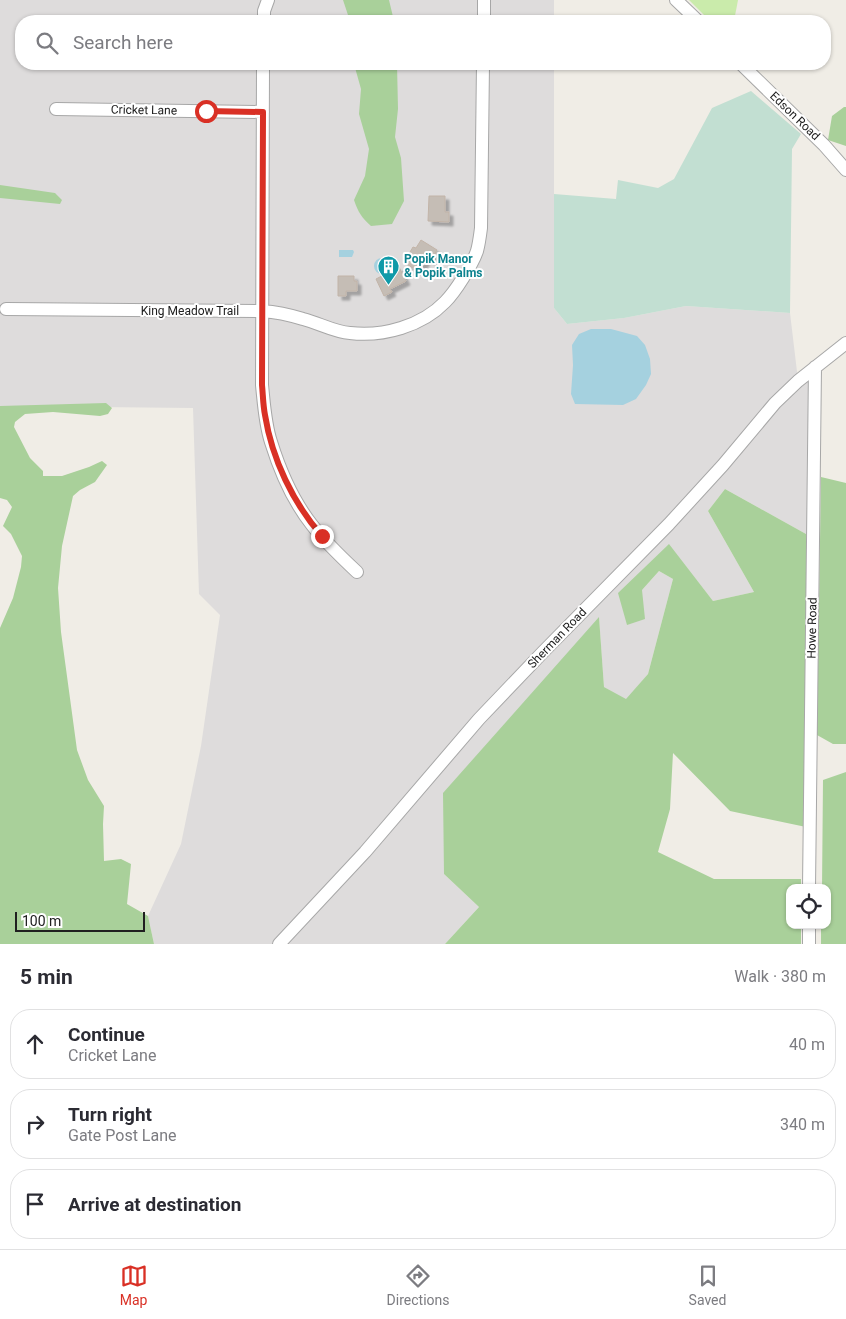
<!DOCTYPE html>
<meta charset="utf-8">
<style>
:root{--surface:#fff;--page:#f7f7f7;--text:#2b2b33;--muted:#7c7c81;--line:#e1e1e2;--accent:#d93025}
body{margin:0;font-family:Roboto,sans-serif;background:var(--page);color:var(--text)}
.controls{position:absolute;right:15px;bottom:15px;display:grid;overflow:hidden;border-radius:10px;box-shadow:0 1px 4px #0004}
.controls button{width:45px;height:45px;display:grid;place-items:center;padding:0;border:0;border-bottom:1px solid var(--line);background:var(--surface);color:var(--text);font:25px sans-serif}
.scale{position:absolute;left:15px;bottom:12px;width:130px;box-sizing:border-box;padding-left:5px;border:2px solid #202020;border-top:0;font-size:14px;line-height:18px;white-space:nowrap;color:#202020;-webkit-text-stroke:4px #fff;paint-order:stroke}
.stop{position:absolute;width:15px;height:15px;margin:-11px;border:4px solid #d93025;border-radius:50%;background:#fff}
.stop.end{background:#d93025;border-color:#fff;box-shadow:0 1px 5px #0008}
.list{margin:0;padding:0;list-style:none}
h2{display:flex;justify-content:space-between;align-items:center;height:65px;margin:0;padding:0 20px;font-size:21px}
h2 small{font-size:16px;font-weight:400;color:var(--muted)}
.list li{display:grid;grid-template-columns:32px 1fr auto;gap:15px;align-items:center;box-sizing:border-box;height:70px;margin:0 10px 10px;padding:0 10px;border:1px solid var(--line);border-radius:20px}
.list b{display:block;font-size:19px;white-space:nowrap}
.list p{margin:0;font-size:16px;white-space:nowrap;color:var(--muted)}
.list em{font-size:16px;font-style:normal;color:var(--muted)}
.icon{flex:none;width:28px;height:28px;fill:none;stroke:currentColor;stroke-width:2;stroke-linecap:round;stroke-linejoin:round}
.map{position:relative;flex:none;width:846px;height:944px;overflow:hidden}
.search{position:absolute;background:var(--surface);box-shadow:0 1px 4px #0004;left:15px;right:15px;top:15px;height:55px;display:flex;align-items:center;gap:12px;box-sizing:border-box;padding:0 18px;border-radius:20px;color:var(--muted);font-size:19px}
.sheet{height:305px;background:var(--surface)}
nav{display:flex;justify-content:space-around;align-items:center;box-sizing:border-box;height:70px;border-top:1px solid var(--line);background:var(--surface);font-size:14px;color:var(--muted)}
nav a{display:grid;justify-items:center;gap:2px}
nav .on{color:var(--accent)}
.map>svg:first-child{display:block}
.residential{fill:#dedcdc}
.grass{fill:#caebab}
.forest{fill:#a9d09a}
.wetland{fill:#c2dfd2}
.water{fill:#a5d1df}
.building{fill:#c5bdb5;stroke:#c2b4a8;filter:url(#shadow)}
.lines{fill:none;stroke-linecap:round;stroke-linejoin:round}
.minor-casing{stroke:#a7a7a7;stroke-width:14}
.minor{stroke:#fff;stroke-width:12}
.route{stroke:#d93025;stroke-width:6}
.labels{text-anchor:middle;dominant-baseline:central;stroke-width:4;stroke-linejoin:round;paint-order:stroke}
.street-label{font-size:12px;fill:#202020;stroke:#fff}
.culture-label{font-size:12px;font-weight:bold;fill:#0d838f;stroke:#fff;text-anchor:start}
</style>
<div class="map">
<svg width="846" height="944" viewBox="0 0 846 944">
<defs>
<filter id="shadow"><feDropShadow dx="4" dy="4" stdDeviation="1" flood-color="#0004"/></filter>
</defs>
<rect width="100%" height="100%" fill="#f0ede6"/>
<!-- residential -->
<path class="residential" d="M0,0H554V21H21V64H554V308L567,324L624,318L686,306L790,313L798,380L815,367L813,534H806L725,489L708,511L754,592L713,601L669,545L642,590L659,571L673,579L648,674L626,700L604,687L599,618L444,874L479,907L445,944H154L148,916L181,844L201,746L220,615L199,594L193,408L0,406Z"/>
<!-- grass -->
<path class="grass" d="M689,0H738L734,21H710Z"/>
<!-- forest -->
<path class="forest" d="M343,0H389L394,21H350Z
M354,64H397L398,109L395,137L401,158L404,201L392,224L371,226C362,218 358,212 354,200L365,176L369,149L359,114L361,89Z
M844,107H846V146L828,140L832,116Z
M0,185L55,193L62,200L60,204L0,198Z
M106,403L112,408L108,414L100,416L53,412L25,414L15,422L14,427L30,458L43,471V476H62L89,467L102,461L107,465L95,482L80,490L73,496L62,546L58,588L61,632L77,750L88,780L104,806L103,824L104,861L121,859L131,864L127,904L148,916L154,944H0V628L13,598L21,567L22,556L11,534L3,526L12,507L7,500L0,498V406Z
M821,477L846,483V744H833L817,735Z
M725,489L806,534V827L730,811L673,753L670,809L658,852L714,879H801V888H790V925H801V944H445L479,907L444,874L443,793L599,617L604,687L626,699L648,674L673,579L659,571L642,590L645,619L627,625L618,593L669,544L713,601L754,592L708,511Z
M846,772V944H821V925H827V888H822L823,780Z"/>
<!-- wetland -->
<path class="wetland" d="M751,91L801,134L792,149L790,313L686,306L624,318L567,324L554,308V194L616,199L618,180L658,188L674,179L712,108Z"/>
<!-- water -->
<path class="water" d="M339,250H353L354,252L352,257H339Z
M374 266a8 8 0 1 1 16 0a8 8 0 1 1-16 0Z
M591,329H611L637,336L645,345L650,359L651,374L646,385L636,399L623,405L575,404L571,394L573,365L572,345L579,334Z"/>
<!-- building -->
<path class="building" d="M429,196H445V212H449V222L428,221Z
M421,240L437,250L431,261L427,258L422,267L419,265L416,270L404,262L413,247L416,248Z
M399,267L406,281L390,289L392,292L384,296L376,279Z
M338,276H354V281H357V291H346V296H338Z"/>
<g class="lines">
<defs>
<path id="minor" d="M676,0L698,21
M264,21V11L268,0
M484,21V0
M263,64L262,385C264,404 265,424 271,442C280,471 293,501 312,525C325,542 341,557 357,572
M741,64L824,145L846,170
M56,109L263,112
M6,309L262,311C276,312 290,315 303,319C319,323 334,332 350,333C383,337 422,326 445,302C452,295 458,286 463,278C468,270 474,260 477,251C479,244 480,236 481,228L483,64
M809,888L815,367
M279,944L365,852L479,719L543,652L669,524L723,465L775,403L798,381L846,343
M809,944V925"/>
</defs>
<!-- minor casing -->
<use href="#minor" class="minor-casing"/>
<!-- minor -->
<use href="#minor" class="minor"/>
</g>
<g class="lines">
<!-- route -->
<path class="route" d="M206,111L263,112L262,385C263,395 263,405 265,415C272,459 293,503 322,536"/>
</g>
<!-- icons -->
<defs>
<symbol id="building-pin" viewBox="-11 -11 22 30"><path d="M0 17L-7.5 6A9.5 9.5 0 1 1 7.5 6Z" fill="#0f9aa8" stroke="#fff"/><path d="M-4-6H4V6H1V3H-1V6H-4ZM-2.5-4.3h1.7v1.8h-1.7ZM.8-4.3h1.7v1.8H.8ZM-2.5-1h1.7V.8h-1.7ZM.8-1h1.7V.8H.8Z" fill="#fff"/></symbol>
</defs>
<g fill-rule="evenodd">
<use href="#building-pin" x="376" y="254" width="25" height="34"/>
</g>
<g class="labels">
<!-- street labels -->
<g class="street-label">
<text transform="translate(144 110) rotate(1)">Cricket Lane</text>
<text transform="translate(795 116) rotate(44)">Edson Road</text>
<text x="190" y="311">King Meadow Trail</text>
<text transform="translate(812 628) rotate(-89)">Howe Road</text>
<text transform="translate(557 638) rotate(-46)">Sherman Road</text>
</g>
<!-- culture labels -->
<g class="culture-label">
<text x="404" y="259">Popik Manor<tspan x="404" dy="14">&amp; Popik Palms</tspan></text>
</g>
</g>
</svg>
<div class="controls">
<button><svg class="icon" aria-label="locate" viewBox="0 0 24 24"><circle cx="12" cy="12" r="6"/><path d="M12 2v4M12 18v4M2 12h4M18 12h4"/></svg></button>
</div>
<div class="scale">100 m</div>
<div class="stop" style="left:206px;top:111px"></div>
<div class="stop end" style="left:322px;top:536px"></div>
<div class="search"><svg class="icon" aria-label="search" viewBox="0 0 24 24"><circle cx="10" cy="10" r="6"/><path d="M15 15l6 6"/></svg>Search here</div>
</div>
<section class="sheet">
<h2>5 min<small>Walk · 380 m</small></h2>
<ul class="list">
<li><svg class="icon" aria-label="ahead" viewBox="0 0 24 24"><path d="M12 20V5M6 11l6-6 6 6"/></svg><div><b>Continue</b><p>Cricket Lane</p></div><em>40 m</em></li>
<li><svg class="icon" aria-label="right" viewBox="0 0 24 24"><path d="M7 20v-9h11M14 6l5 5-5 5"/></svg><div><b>Turn right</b><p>Gate Post Lane</p></div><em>340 m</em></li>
<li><svg class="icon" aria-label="arrive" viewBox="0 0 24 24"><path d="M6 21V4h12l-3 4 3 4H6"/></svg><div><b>Arrive at destination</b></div></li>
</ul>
</section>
<nav>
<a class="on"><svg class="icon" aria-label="map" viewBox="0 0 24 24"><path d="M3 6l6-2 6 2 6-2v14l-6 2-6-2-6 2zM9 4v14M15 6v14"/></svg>Map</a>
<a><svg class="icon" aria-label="directions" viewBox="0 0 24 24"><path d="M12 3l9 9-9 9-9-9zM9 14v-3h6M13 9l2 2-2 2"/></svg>Directions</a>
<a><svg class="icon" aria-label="saved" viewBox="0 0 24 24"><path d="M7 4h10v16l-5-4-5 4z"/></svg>Saved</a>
</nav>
